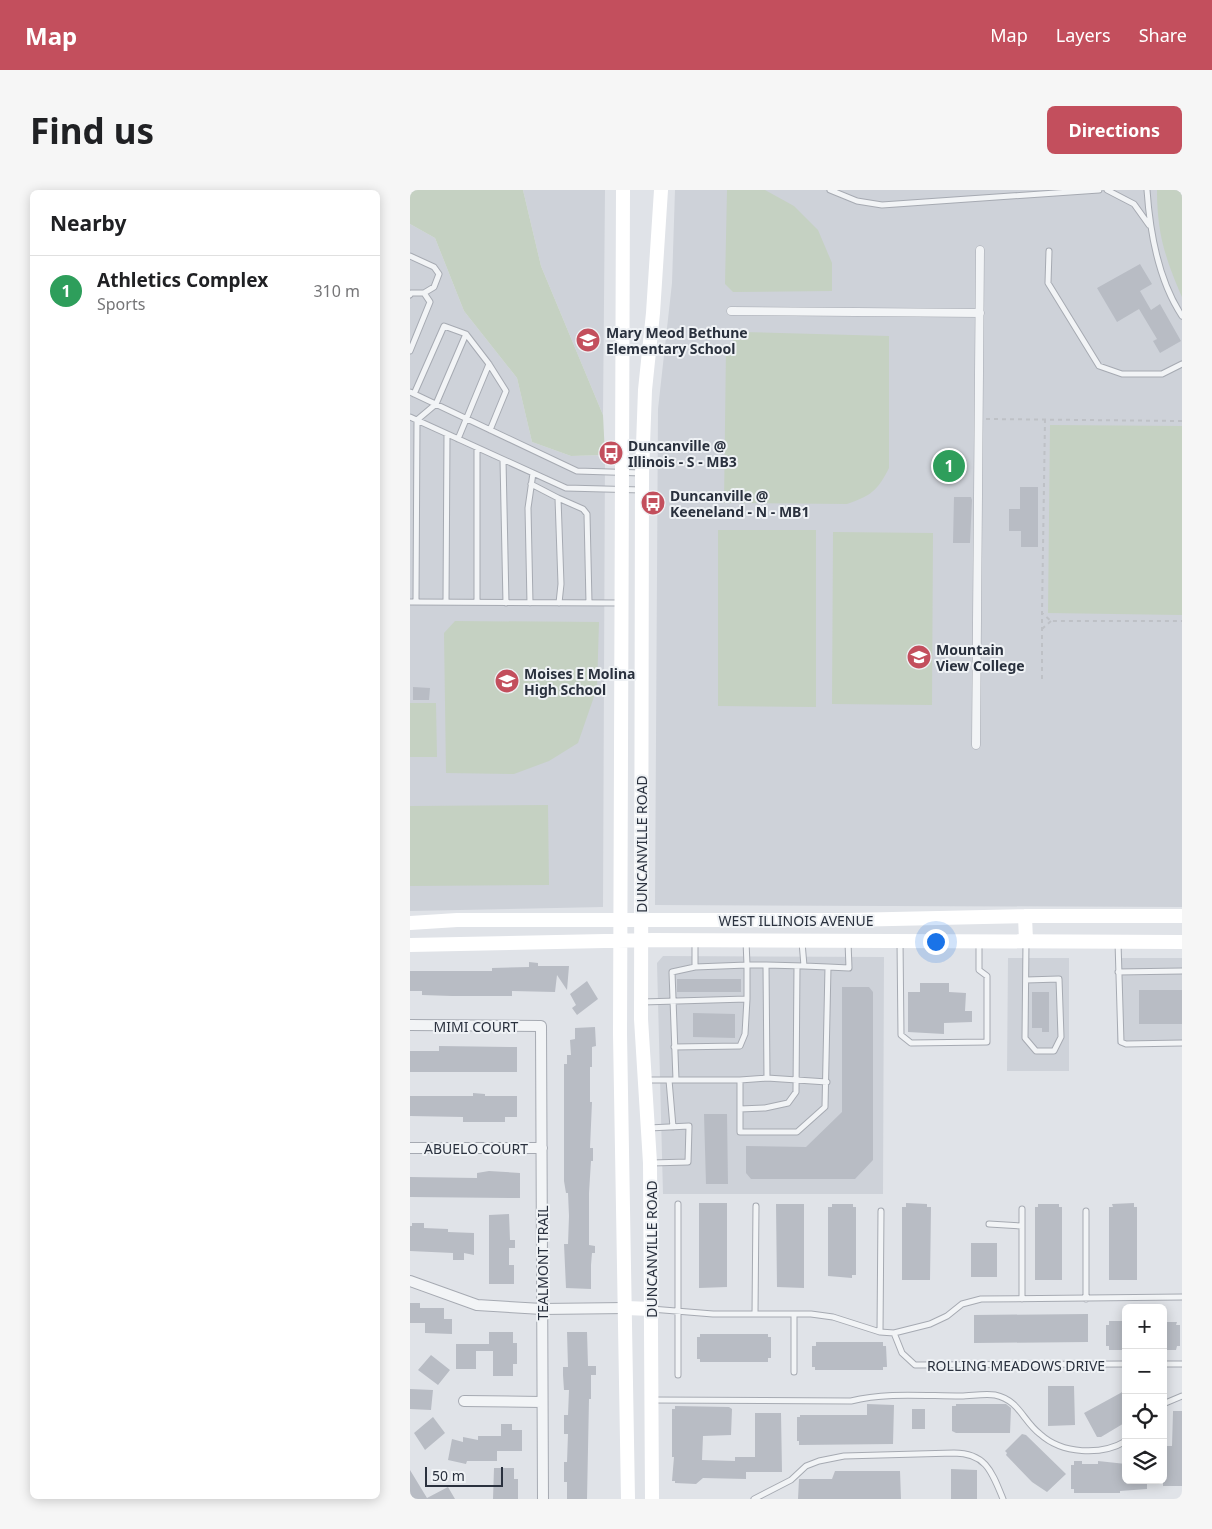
<!DOCTYPE html>
<meta charset="utf-8">
<style>
:root{--surface:#fff;--page:#f6f6f6;--text:#202124;--muted:#757577;--line:#e0e0e0;--accent:#c34f5d}
body{margin:0;font-family:"Noto Sans",sans-serif;background:var(--page);color:var(--text)}
.controls{position:absolute;right:15px;bottom:15px;display:grid;overflow:hidden;border-radius:8px;box-shadow:0 2px 12px #0003}
.controls button{width:45px;height:45px;display:grid;place-items:center;padding:0;border:0;border-bottom:1px solid var(--line);background:var(--surface);color:var(--text);font:25px sans-serif}
.scale{position:absolute;left:15px;bottom:12px;width:78px;box-sizing:border-box;padding-left:5px;border:2px solid #2a313e;border-top:0;font-size:14px;line-height:18px;white-space:nowrap;color:#2a313e;-webkit-text-stroke:4px #eff2f5;paint-order:stroke}
.you{position:absolute;left:525px;top:751px;width:18px;height:18px;margin:-12px;border:4px solid #fff;border-radius:50%;background:#1a73e8;box-shadow:0 0 0 8px #1a73e833}
.badge{display:grid;place-items:center;width:32px;height:32px;border-radius:50%;background:var(--accent);color:#fff;font-size:16px;font-weight:700}
.pin{position:absolute;translate:-50% -50%;border:2px solid #fff;box-shadow:0 1px 5px #0006}
.list{margin:0;padding:0;list-style:none}
h2{display:flex;justify-content:space-between;align-items:center;height:65px;margin:0;padding:0 20px;font-size:21px}
h2 small{font-size:16px;font-weight:400;color:var(--muted)}
.list li{display:grid;grid-template-columns:32px 1fr auto;gap:15px;align-items:center;box-sizing:border-box;height:70px;padding:0 20px;border-top:1px solid var(--line)}
.list b{display:block;font-size:19px;white-space:nowrap}
.list p{margin:0;font-size:16px;white-space:nowrap;color:var(--muted)}
.list em{font-size:16px;font-style:normal;color:var(--muted)}
.icon{flex:none;width:28px;height:28px;fill:none;stroke:currentColor;stroke-width:2;stroke-linecap:round;stroke-linejoin:round}
.map{position:relative;flex:none;width:772px;height:1309px;overflow:hidden;border-radius:8px}
header{display:flex;align-items:center;gap:30px;box-sizing:border-box;height:70px;padding:0 25px;background:var(--accent);color:#fff}
header strong{font-size:24px}
nav{display:flex;gap:28px;margin-inline-start:auto;font-size:18px}
.intro{display:flex;align-items:center;justify-content:space-between;box-sizing:border-box;height:120px;padding:0 30px}
h1{margin:0;font-size:35px}
.button{padding:12px 22px;border-radius:8px;background:var(--accent);color:#fff;font-size:18px;font-weight:700}
main{display:flex;gap:30px;padding:0 30px}
aside{flex:1;background:var(--surface);border-radius:8px;box-shadow:0 2px 12px #0003}
.map>svg:first-child{display:block}
.built{fill:#ced2d9}
.green{fill:#c5d1c2}
.building{fill:#b8bcc4}
.lines{fill:none;stroke-linecap:round;stroke-linejoin:round}
.service-casing{stroke:#a6aab2;stroke-width:7}
.pedestrian-casing{stroke:#a6aab2;stroke-width:9}
.minor-casing{stroke:#a6aab2;stroke-width:12}
.path{stroke:#bec1c6;stroke-width:2;stroke-dasharray:4 4;stroke-linecap:butt}
.service{stroke:#f2f4f6;stroke-width:5}
.pedestrian{stroke:#f2f4f6;stroke-width:8}
.minor{stroke:#f2f4f6;stroke-width:10}
.secondary{stroke:#fff;stroke-width:14}
.labels{text-anchor:middle;dominant-baseline:central;stroke-width:4;stroke-linejoin:round;paint-order:stroke}
.poi-label{font-size:14px;font-weight:bold;fill:#2a313e;stroke:#eff2f5;text-anchor:start}
.street-label{font-size:14px;fill:#2a313e;stroke:#eff2f5}
</style>
<header>
<strong>Map</strong>
<nav><a>Map</a><a>Layers</a><a>Share</a></nav>
</header>
<div class="intro"><h1>Find us</h1><a class="button">Directions</a></div>
<main>
<aside>
<h2>Nearby<small></small></h2>
<ul class="list">
<li><span class="badge" style="background:#2e9e5b">1</span><div><b>Athletics Complex</b><p>Sports</p></div><em>310 m</em></li>
</ul>
</aside>
<div class="map">
<svg width="772" height="1309" viewBox="0 0 772 1309">
<rect width="100%" height="100%" fill="#e0e3e8"/>
<!-- built -->
<path class="built" d="M113,0H195L193,225L131,76Z
M265,0H772V717L245,715L248,219L262,93Z
M0,34L25,48L54,121L107,188L122,252L161,266L195,265L193,717L0,721Z
M253,766L474,767L473,1004H253L247,773Z
M598,768H659V881H597Z
M707,768H772V854H707Z"/>
<!-- green -->
<path class="green" d="M0,0H113L131,76L193,225L195,265L161,266L122,252L107,188L54,121L25,48L0,34Z
M317,0H355L384,16L408,40L422,73V101L323,102L315,94Z
M747,0H772V107C755,68 747,43 747,0Z
M333,142L479,146V278C468,300 461,306 437,314L314,313L316,157Z
M640,235L772,236V425L638,423Z
M308,340H406V517L308,516Z
M423,342L523,343L522,515L422,514Z
M45,431L189,432L187,498L168,553L139,571L104,584L36,583L34,443Z
M0,513H26L27,567H0Z
M138,615L139,695L0,696V616Z"/>
<!-- building -->
<path class="building" d="M730,74L742,94L730,101L741,120L750,114L771,151L750,163L743,151L747,149L729,119L707,132L687,98Z
M610,297H628V357H611V341H599V319H610Z
M544,307H561L562,310L560,353H543Z
M3,497L20,498L19,510H3Z
M119,772L128,773V776H159L157,800L147,785L145,802L102,801V806H42L12,805V801H0V781H82V778L119,777Z
M267,789H331V802H267Z
M177,791L188,809L167,825L162,818L166,815L160,804Z
M510,793H539V802L556,803L555,821H562V832L534,833V844L498,842V802H510Z
M432,797H459L463,802V970L445,989H341L336,983V956L396,957L432,922Z
M729,800H772V834H729Z
M622,802H639V842H632V838H622Z
M283,823L325,824V848L283,847Z
M185,837L186,856L182,857V877H180V912H182L180,958H183V971H181L179,1003V1055L185,1056V1063H182L181,1075V1099L156,1098L154,1054H158L159,1026L158,1003H156L154,991V874H157V865H161L160,850L165,849V838Z
M29,856L107,857V882H0V861H29Z
M63,903L75,904V906H107V927H95V932H53V927L0,926V906H63Z
M294,924H317L318,994H296Z
M79,981L110,983V1008L0,1007V987L67,988V983Z
M289,1013H317V1097L289,1098Z
M496,1013L517,1014V1017H521L520,1090H492V1017H496Z
M724,1013V1017H727V1090H699V1017H703L702,1014Z
M366,1014H394V1098L367,1097Z
M422,1014H443V1017H446V1085H442V1088L418,1086V1017H422Z
M628,1014H649V1017H652V1090H625V1017H628Z
M99,1024L100,1050H105V1058H99V1075H104V1094H79V1025Z
M2,1033H14V1038L38,1039V1042L64,1043V1065L54,1063V1070H43V1063L0,1061V1036H2Z
M561,1053H587V1087H561Z
M0,1113H10V1118H34V1129H42V1144L15,1143V1133H0Z
M678,1124V1152L564,1153V1125Z
M699,1131H716V1160H699V1156H696V1135H699Z
M753,1132H767L766,1135H770V1156H767L766,1160H753Z
M79,1142H103V1153H107V1174H103V1186H83V1161H66V1179H46V1154H79Z
M157,1142H177L178,1176H186V1185H181V1209H179L177,1309H157V1292H154V1272H157L158,1244H154V1225H158L159,1200H154L153,1185V1177H158Z
M290,1144H358V1147H361V1168H358V1172H290V1169H287V1147H290Z
M406,1152H473V1156H476L477,1177H473V1180H405V1177H402V1156H406Z
M21,1165L40,1180L28,1195L8,1180Z
M638,1196H664L665,1235L638,1236Z
M0,1199L23,1200L21,1220L0,1219Z
M716,1200V1232L691,1247H687L674,1223Z
M457,1214L484,1215L483,1254L389,1255V1251H387V1227H390V1225H457Z
M546,1214H596L601,1218L600,1243H546L542,1241V1216H546Z
M265,1216L319,1217L322,1219L321,1245L293,1246L292,1270L325,1271V1267H345V1223H371L372,1282H336V1289L293,1288L286,1294L265,1293V1291H262L264,1267H262V1219H265Z
M502,1219H515V1239H502Z
M763,1221H772V1296H753V1256H762Z
M23,1227L35,1243L15,1260L4,1243Z
M91,1234H102V1240H112V1261H87V1271H57L56,1274L38,1270L42,1249L53,1252V1247L68,1250V1246H91Z
M612,1244L616,1245L656,1284L637,1302L622,1292L596,1265L597,1263L595,1261Z
M664,1271H672V1274H688V1271L716,1274V1290H737V1299L710,1301V1303H664V1299H661V1275H664Z
M84,1278H104V1289H108V1309H83Z
M541,1279L567,1280V1309H541Z
M0,1280L17,1308L38,1297L45,1309H0Z
M425,1281H490L491,1309H388L389,1289H422Z"/>
<g class="lines">
<defs>
<path id="service" d="M420,0L447,11L472,15L689,0
M697,0L724,14L739,35
M737,0C740,43 748,90 772,126
M639,61L638,93L689,176L712,184H752L772,174
M0,66L24,77L29,84L24,97L14,103H1L0,105
M0,161L20,112L14,103
M0,202L167,281L232,283
M4,204L34,136L56,144
M0,227L156,298L232,300
M48,249L79,174
M93,270L96,413
M121,294L148,308L151,394L149,413
M148,308L173,319L177,324L179,413
M0,412L212,413
M6,412L7,230L26,214L56,144L79,174L96,201L80,240
M36,412L37,244
M67,412V258
M120,413L118,318L123,283
M490,751L491,845L501,853L577,852V786L569,780V752
M392,752L394,776L356,775L357,888L330,890V942H387L415,917L418,777L439,778L438,752
M708,752L711,852L716,854L772,853
M394,776L418,777
M285,777L337,775L336,751
M708,782L772,781
M616,790L649,789L651,847L644,861H626L615,848L616,752
M232,812L337,809V775H356
M264,857L330,856L335,844L337,809
M357,888L417,892
M235,890H330
M259,890L263,937
M266,890L262,782L285,777V751
M330,919L355,918L378,913L386,902L387,776
M239,938L279,936L278,972L241,973
M268,1014V1185
M676,1021V1109
M579,1034L612,1036
M612,1109V1019
M241,1119L303,1124H401L423,1127L470,1142L484,1143L520,1134L537,1126L552,1114L571,1109L772,1107
M345,1124L346,1016
M384,1124V1182
M470,1142L471,1021
M484,1143L492,1163L505,1175L716,1174
M753,1174H772
M242,1210L441,1211C476,1202 514,1206 551,1206C561,1206 575,1203 585,1205C609,1210 613,1231 630,1244C652,1264 691,1266 716,1251
M753,1214L772,1206
M344,1309L381,1290L396,1276L409,1271L434,1266L544,1263C576,1263 582,1282 593,1309"/>
<path id="pedestrian" d="M321,121L570,123
M566,555L570,60"/>
<path id="minor" d="M0,835L131,836L133,1309
M0,958H132
M0,1091L67,1115L132,1119L216,1118
M54,1211L132,1212"/>
</defs>
<!-- service casing -->
<use href="#service" class="service-casing"/>
<!-- pedestrian casing -->
<use href="#pedestrian" class="pedestrian-casing"/>
<!-- minor casing -->
<use href="#minor" class="minor-casing"/>
<!-- path -->
<path class="path" d="M576,229L772,231
M635,229L632,423L641,431H772
M632,439L641,431
M632,489V423"/>
<!-- service -->
<use href="#service" class="service"/>
<!-- pedestrian -->
<use href="#pedestrian" class="pedestrian"/>
<!-- minor -->
<use href="#minor" class="minor"/>
<!-- secondary -->
<path class="secondary" d="M213,0L210,844L218,1309
M615,726L616,751
M0,733L47,730H437L615,726H772
M0,755L243,750L772,752
M216,1118L241,1119
M242,1309L240,973L231,829L232,283L235,200L243,123L251,0"/>
</g>
<!-- icons -->
<defs>
<symbol id="school-disc" viewBox="-11 -11 22 22"><circle r="9.5" fill="#c34f5d" stroke="#eff2f5"/><path d="M0-5L7-2L0 1L-7-2ZM-4 1L0 2.5L4 1V4Q0 6-4 4Z" fill="#fff"/></symbol>
<symbol id="bus-disc" viewBox="-11 -11 22 22"><circle r="9.5" fill="#c34f5d" stroke="#eff2f5"/><path d="M-5-6H5V4H4V6H2V4H-2V6H-4V4H-5ZM-3.5-4V0h7V-4ZM-3.5 1.2v1.5H-2V1.2ZM2 1.2v1.5H3.5V1.2Z" fill="#fff"/></symbol>
<symbol id="university-disc" viewBox="-11 -11 22 22"><circle r="9.5" fill="#c34f5d" stroke="#eff2f5"/><path d="M0-5L7-2L0 1L-7-2ZM-4 1L0 2.5L4 1V4Q0 6-4 4Z" fill="#fff"/></symbol>
</defs>
<g fill-rule="evenodd">
<use href="#school-disc" x="164" y="136" width="28" height="28"/>
<use href="#bus-disc" x="187" y="249" width="28" height="28"/>
<use href="#bus-disc" x="229" y="299" width="28" height="28"/>
<use href="#university-disc" x="495" y="453" width="28" height="28"/>
<use href="#school-disc" x="83" y="477" width="28" height="28"/>
</g>
<g class="labels">
<!-- poi labels -->
<g class="poi-label">
<text x="196" y="142">Mary Meod Bethune<tspan x="196" dy="16">Elementary School</tspan></text>
<text x="218" y="255">Duncanville @<tspan x="218" dy="16">Illinois - S - MB3</tspan></text>
<text x="260" y="305">Duncanville @<tspan x="260" dy="16">Keeneland - N - MB1</tspan></text>
<text x="526" y="459">Mountain<tspan x="526" dy="16">View College</tspan></text>
<text x="114" y="483">Moises E Molina<tspan x="114" dy="16">High School</tspan></text>
</g>
<!-- street labels -->
<g class="street-label">
<text transform="translate(231 654) rotate(-90)">DUNCANVILLE ROAD</text>
<text x="386" y="730">WEST ILLINOIS AVENUE</text>
<text x="66" y="836">MIMI COURT</text>
<text x="66" y="958">ABUELO COURT</text>
<text transform="translate(241 1059) rotate(-90)">DUNCANVILLE ROAD</text>
<text transform="translate(132 1073) rotate(-90)">TEALMONT TRAIL</text>
<text x="606" y="1175">ROLLING MEADOWS DRIVE</text>
</g>
</g>
</svg>
<div class="controls">
<button>+</button>
<button>−</button>
<button><svg class="icon" aria-label="locate" viewBox="0 0 24 24"><circle cx="12" cy="12" r="6"/><path d="M12 2v4M12 18v4M2 12h4M18 12h4"/></svg></button>
<button><svg class="icon" aria-label="layers" viewBox="0 0 24 24"><path d="M12 4l9 5-9 5-9-5zM3 14l9 5 9-5"/></svg></button>
</div>
<div class="scale">50 m</div>
<div class="you"></div>
<div class="pin badge" style="left:539px;top:276px;background:#2e9e5b">1</div>
</div>
</main>
